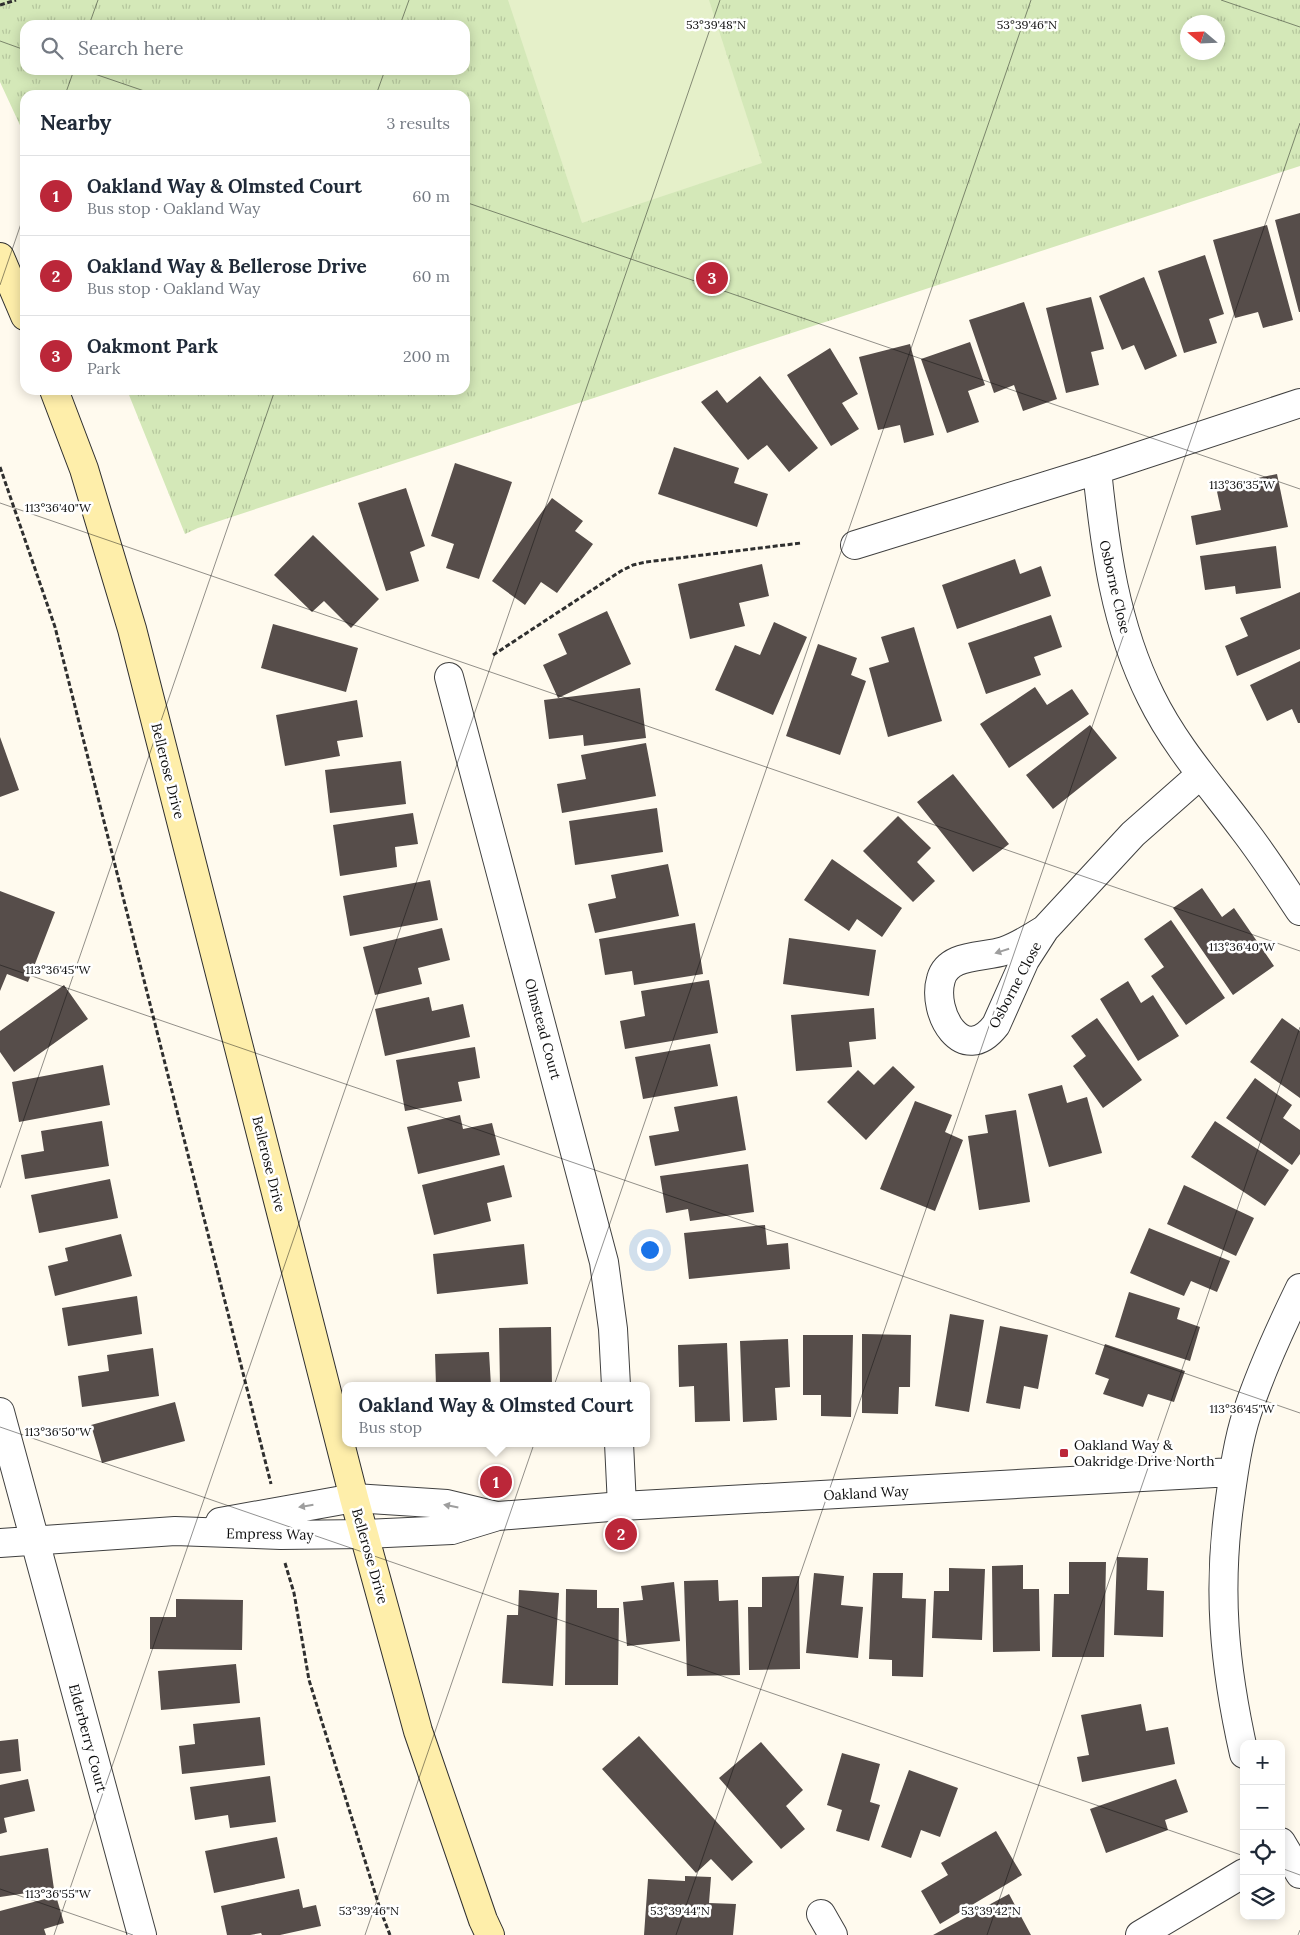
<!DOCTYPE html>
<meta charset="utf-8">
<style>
:root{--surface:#fff;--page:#f6f6f7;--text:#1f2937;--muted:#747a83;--line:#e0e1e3;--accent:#bb2739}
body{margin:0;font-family:Lora,serif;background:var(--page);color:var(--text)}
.controls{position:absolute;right:15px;bottom:15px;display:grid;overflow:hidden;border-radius:10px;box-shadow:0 2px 12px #0003}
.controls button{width:45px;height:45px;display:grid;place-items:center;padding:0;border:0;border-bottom:1px solid var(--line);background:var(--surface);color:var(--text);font:25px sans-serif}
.compass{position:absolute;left:1180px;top:15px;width:45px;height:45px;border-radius:50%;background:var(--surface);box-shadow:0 2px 12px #0003;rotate:289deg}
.you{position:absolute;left:649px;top:1249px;width:18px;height:18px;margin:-12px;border:4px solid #fff;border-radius:50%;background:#1a73e8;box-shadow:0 0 0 8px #1a73e833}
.badge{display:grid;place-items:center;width:32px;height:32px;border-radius:50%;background:var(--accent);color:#fff;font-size:16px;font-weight:700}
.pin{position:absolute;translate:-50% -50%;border:2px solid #fff;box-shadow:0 1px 5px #0006}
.popup{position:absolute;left:342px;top:1382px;width:308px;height:65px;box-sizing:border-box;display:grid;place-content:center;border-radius:10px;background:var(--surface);filter:drop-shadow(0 1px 4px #0005);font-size:16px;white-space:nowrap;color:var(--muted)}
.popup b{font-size:19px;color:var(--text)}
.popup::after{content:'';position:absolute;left:50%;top:100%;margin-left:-10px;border:10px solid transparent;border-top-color:var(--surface)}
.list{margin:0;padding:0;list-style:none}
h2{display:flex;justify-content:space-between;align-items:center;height:65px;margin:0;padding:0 20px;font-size:21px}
h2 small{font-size:16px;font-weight:400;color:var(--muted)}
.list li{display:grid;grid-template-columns:32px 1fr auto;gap:15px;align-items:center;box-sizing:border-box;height:80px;padding:0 20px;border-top:1px solid var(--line)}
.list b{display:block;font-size:19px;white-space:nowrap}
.list p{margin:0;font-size:16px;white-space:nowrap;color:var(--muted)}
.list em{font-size:16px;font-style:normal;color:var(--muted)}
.icon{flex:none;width:28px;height:28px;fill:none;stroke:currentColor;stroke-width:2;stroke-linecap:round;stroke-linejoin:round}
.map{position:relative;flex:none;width:1300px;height:1935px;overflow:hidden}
.search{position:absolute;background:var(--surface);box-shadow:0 2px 12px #0003;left:20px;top:20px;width:450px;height:55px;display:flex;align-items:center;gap:12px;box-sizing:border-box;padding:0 18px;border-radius:15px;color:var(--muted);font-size:19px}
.panel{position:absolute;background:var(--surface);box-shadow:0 2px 12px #0003;left:20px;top:90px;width:450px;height:305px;border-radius:15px}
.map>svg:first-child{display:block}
.park{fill:url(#park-tufts);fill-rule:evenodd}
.pitch{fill:#e5f0c9}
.building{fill:#564d4a}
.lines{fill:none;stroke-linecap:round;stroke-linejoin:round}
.minor-casing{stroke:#404040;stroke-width:30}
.tertiary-casing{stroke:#404040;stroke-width:30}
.secondary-casing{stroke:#2f2f2f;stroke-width:30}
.path{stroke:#2f2f2f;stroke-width:3;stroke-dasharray:5 2.5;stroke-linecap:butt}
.minor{stroke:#fff;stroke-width:28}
.tertiary{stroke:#fff;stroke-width:28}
.secondary{stroke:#feeeaa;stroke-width:28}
.oneway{fill:#9e9e9e}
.ticks{fill:none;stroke:#0d0d0d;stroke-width:1;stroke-opacity:0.45}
.poi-dot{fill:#bb2739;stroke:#fff;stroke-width:2}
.labels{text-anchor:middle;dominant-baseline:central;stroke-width:5;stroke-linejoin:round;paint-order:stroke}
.street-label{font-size:14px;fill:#0d0d0d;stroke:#fff}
.poi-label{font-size:14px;fill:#0d0d0d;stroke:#fff;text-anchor:start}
.ticks-label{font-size:12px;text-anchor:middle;fill:#0d0d0d;stroke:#fff;stroke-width:5;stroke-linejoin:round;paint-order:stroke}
</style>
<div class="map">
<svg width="1300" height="1935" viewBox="0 0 1300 1935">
<defs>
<pattern id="park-tufts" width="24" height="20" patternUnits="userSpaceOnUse" patternTransform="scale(1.25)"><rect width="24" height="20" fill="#d4e8b8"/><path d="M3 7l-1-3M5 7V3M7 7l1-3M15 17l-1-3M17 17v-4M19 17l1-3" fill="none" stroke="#b5c69d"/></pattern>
</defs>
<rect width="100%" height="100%" fill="#fffaee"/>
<!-- park -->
<path class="park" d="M0,0H1300V166L198,528L185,534L127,390H465V95H25V136L0,82ZM1188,22H1218V52H1188ZM25,25H465V70H25Z"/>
<!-- pitch -->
<path class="pitch" d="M508,0H709L762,163L582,223Z"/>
<!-- building -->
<path class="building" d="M1300,213V312H1299L1275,220Z
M1267,225L1293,320L1263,328L1258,312L1235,318L1213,240Z
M1205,255L1224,314L1209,319L1217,343L1184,353L1158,271Z
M1144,277L1177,356L1145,370L1134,345L1122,350L1099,296Z
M1091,297L1104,349L1091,352L1099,385L1066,393L1046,308Z
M1024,302L1057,399L1023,411L1014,385L994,393L969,320Z
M970,342L985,385L968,391L979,422L947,433L921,359Z
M910,344L934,435L904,443L900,425L878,430L859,357Z
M830,348L858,394L842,403L859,429L831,446L787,375Z
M760,376L818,448L789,472L767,445L748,460L701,402L717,390L727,403Z
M674,447L739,468L734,483L768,494L757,527L658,494Z
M455,463L512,482L479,579L446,568L454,544L431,536Z
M1277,474L1288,527L1196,545L1191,516L1221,510L1216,487Z
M406,488L425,546L410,552L419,581L386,591L358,503Z
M552,498L583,521L575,531L593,544L557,593L541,582L525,605L492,581Z
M313,535L379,599L351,628L324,601L312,612L274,575Z
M1276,546L1281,588L1236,594L1235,586L1205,590L1200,556Z
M1015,559L1020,574L1041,566L1051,596L957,629L942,585Z
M762,564L769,596L739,603L745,626L690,639L678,584Z
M1300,592V649L1237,676L1225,646L1248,636L1240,618Z
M607,611L631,664L558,698L543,665L567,654L558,634Z
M1051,615L1062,647L1034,657L1041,675L986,694L968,643Z
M774,622L807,637L773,715L715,690L735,645L760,655Z
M273,624L358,648L346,692L261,668Z
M914,627L942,721L888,737L869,668L889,662L881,637Z
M818,644L857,658L851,675L866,681L840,755L786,736Z
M1300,661V723H1298L1292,709L1267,721L1250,685Z
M1035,687L1047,705L1072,689L1089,714L1009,768L980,724Z
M640,688L646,738L584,746L583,735L549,739L544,700Z
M357,700L363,737L337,741L340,756L285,766L276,715Z
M1090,725L1117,758L1053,809L1026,775Z
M0,737L19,790L0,797Z
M646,743L656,796L562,813L557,784L586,779L581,755Z
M401,761L406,804L330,813L325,770Z
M953,774L1009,844L973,872L917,802Z
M657,808L663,852L575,865L569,821Z
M413,813L418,844L395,847L397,867L340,876L333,825Z
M898,816L931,848L917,862L935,881L913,902L863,851Z
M832,859L902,908L882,937L857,919L849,931L804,900Z
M668,864L679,916L595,933L588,904L616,898L611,875Z
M430,880L438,920L350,936L343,896Z
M1202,888L1222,917L1234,908L1274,966L1233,995L1173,908Z
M0,891L55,912L28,982L7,974L0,991Z
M1171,920L1225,998L1186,1025L1151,976L1164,967L1144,939Z
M695,923L703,974L634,985L632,971L605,975L599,939Z
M442,928L450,960L418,968L422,984L375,995L363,947Z
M789,938L876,950L869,996L783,984Z
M709,980L718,1033L625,1049L620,1021L645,1016L641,991Z
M1128,981L1141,1003L1153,995L1179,1036L1138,1061L1100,999Z
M64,985L88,1019L14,1072L0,1052V1031Z
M429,997L432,1011L463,1004L470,1037L385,1056L375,1009Z
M874,1008L876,1039L849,1042L852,1067L796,1071L791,1015Z
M1097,1018L1142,1080L1103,1108L1073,1066L1086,1056L1071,1036Z
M1282,1018L1300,1031V1098L1250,1062Z
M710,1044L718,1086L643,1099L635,1057Z
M475,1047L480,1078L458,1082L462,1101L405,1111L396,1060Z
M103,1065L110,1105L19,1122L12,1082Z
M893,1066L915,1087L866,1140L827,1102L858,1070L874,1085Z
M1255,1078L1292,1105L1283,1118L1300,1130V1154L1292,1165L1226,1118Z
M1062,1085L1067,1103L1087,1097L1102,1153L1049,1167L1028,1094Z
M737,1096L746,1150L655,1166L649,1136L679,1131L674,1107Z
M915,1101L952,1115L945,1132L963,1140L935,1211L880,1189Z
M1016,1110L1030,1202L979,1210L968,1136L988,1133L985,1115Z
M460,1115L463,1129L492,1123L500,1155L418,1174L407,1127Z
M102,1121L109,1166L25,1179L21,1155L44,1151L41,1131Z
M1215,1121L1289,1170L1265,1206L1191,1157Z
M748,1164L754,1212L690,1221L688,1209L666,1213L660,1176Z
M504,1165L512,1197L487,1203L491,1221L434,1235L422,1185Z
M110,1179L118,1218L39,1233L31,1195Z
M1184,1185L1254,1218L1236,1256L1167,1224Z
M765,1225L767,1245L788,1243L790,1269L689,1279L684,1233Z
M1149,1228L1230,1261L1217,1292L1191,1281L1184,1296L1130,1273Z
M121,1234L132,1276L55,1296L48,1266L68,1261L65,1248Z
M524,1244L528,1284L437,1294L433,1254Z
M1129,1292L1180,1308L1177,1319L1200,1327L1190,1361L1115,1337Z
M137,1296L142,1334L68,1346L62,1308Z
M950,1314L984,1320L969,1412L935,1406Z
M1000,1326L1048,1335L1038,1389L1024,1386L1020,1409L986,1403Z
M551,1327L552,1386H500L499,1328Z
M862,1334L911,1335L910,1387H899L898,1414L862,1413Z
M803,1335H853L851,1417L821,1416V1395H803Z
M788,1339L790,1387L775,1388L777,1420L743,1422L740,1341Z
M727,1343L730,1421L695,1422L694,1386L679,1387L678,1345Z
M1105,1344L1185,1371L1174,1402L1148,1394L1143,1407L1103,1394L1109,1379L1095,1374Z
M153,1348L159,1396L82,1407L78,1376L109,1371L107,1355Z
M489,1352L491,1386H436L435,1354Z
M175,1402L185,1441L102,1463L91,1425Z
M1117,1557L1148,1558L1147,1590L1164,1591L1163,1637L1114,1635Z
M1069,1562H1106L1104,1657H1052L1054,1594H1069Z
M1023,1565V1589H1039L1040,1651L993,1652L992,1566Z
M949,1568L985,1569L982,1640L932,1638L934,1591H949Z
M814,1573L844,1576L841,1605L863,1607L858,1658L806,1653Z
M873,1573H903L902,1598L926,1599L923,1677L892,1676V1660L869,1659Z
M799,1576L800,1669L749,1670L748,1607H762V1577Z
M718,1580L719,1601L738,1600L740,1675L687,1676L684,1581Z
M674,1582L680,1641L627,1646L623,1602L643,1600L641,1586Z
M566,1589L597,1590V1608H619L618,1685H565Z
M519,1590L559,1593L553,1686L502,1683L507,1615H518Z
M176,1599L243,1600L242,1650L150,1649V1617H176Z
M236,1664L240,1703L161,1710L158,1671Z
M1141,1704L1146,1731L1168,1727L1175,1764L1082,1782L1077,1757L1089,1755L1081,1715Z
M260,1717L265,1765L182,1774L179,1746L195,1744L193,1724Z
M639,1736L753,1862L732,1881L711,1859L696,1873L602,1769Z
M18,1739L21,1771L0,1774V1741Z
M761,1742L803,1790L786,1806L805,1829L781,1849L719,1778Z
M842,1753L880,1764L870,1802L880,1805L869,1841L836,1831L842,1810L827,1805Z
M909,1770L958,1788L940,1837L921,1830L911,1858L881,1847Z
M270,1776L276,1822L230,1828L228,1815L195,1820L190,1787Z
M28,1779L35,1811L4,1818L7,1832L0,1834V1785Z
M1176,1779L1188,1812L1165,1820L1168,1830L1106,1853L1090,1809Z
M996,1831L1022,1875L940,1924L921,1891L948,1875L941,1863Z
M277,1837L285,1878L214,1893L205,1851Z
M48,1848L54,1889L0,1897V1856Z
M685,1876L711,1877L709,1903L736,1904L733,1935H644L648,1879L685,1881Z
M299,1889L303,1908L316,1905L321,1926L280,1935H262L261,1933L250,1935H227L221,1906Z
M1009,1894L1031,1935H933Z
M56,1896L64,1923L44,1929L46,1935H0V1911Z"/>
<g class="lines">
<defs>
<path id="minor" d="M1097,470C1105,548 1115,625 1151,697C1175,746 1211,786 1244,830C1264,856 1282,884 1300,911
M855,545L1097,470L1300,403
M449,677L604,1262L613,1329L616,1386
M1045,929C1032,937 1019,946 1004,951C984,958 948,953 941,979C931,1013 963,1068 996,1025L1025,960L1045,929L1133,834L1200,775
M0,1412L142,1935
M619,1443L622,1506
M220,1522L354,1498
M0,1543L175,1531L281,1535L365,1534
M821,1914L833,1935
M1140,1935L1244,1873"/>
<path id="tertiary" d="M354,1498L447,1504L497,1516
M365,1534L452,1530L498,1516L622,1506L1233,1472
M1244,1754C1224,1665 1217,1590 1230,1499C1234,1470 1238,1441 1247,1413C1261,1370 1280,1329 1300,1288
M1281,1842L1300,1874"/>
<path id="secondary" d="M0,257L25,316
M54,390L84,469L132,629L354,1498L418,1731L483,1920L490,1935"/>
</defs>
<!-- minor casing -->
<use href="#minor" class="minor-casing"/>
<!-- tertiary casing -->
<use href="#tertiary" class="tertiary-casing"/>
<!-- secondary casing -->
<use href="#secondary" class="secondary-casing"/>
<!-- path -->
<path class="path" d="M0,5L16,0
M0,467L55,627L271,1484
M493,655L621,571L633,565L646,562L801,543
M285,1563L294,1593L309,1680L380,1909L390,1935"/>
<!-- minor -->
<use href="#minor" class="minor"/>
<!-- tertiary -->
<use href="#tertiary" class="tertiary"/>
<!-- secondary -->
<use href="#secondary" class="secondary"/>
</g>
<!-- one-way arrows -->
<defs><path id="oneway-solid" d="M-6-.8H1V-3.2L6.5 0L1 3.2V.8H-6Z" transform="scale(1.25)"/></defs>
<g class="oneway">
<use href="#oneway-solid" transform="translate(1002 951) rotate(162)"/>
<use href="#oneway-solid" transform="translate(306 1506) rotate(171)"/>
<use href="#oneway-solid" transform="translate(451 1506) rotate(-169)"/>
</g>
<!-- ticks -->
<path class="ticks" d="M1221,0L1300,27M89,25L98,0M400,25L409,0M0,41L25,50M83,70L156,95M65,95L74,70M376,95L385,70M465,202L1300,489M0,285L25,212M0,503L1300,951M0,965L1300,1413M0,1188L275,390M0,1427L1244,1856M1281,1868L1300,1875M0,1889L133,1935M54,1935L720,0M365,1935L1031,0M676,1935L1300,123M987,1935L1300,1027M1298,1935L1300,1930"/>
<!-- markers -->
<rect class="poi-dot" x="1059" y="1448" width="10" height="10" rx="2.5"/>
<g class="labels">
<!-- street labels -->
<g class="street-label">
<text transform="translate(1115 587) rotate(77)">Osborne Close</text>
<text transform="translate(168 771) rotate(76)">Bellerose Drive</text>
<text transform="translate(1015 985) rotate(-62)">Osborne Close</text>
<text transform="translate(543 1029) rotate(75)">Olmstead Court</text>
<text transform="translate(269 1164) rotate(76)">Bellerose Drive</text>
<text transform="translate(866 1493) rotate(-3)">Oakland Way</text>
<text transform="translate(270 1534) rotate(1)">Empress Way</text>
<text transform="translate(370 1556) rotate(74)">Bellerose Drive</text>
<text transform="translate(88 1738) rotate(75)">Elderberry Court</text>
</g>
<!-- poi labels -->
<g class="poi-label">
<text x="1074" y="1445">Oakland Way &amp;<tspan x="1074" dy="16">Oakridge Drive North</tspan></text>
</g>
</g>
<g class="ticks-label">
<text x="716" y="29">53°39'48"N</text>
<text x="1027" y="29">53°39'46"N</text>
<text x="1242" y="489">113°36'35"W</text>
<text x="58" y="512">113°36'40"W</text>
<text x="1242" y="951">113°36'40"W</text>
<text x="58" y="974">113°36'45"W</text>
<text x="1242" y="1413">113°36'45"W</text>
<text x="58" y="1436">113°36'50"W</text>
<text x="58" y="1898">113°36'55"W</text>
<text x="369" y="1915">53°39'46"N</text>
<text x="680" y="1915">53°39'44"N</text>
<text x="991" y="1915">53°39'42"N</text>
</g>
</svg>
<div class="controls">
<button>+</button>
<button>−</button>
<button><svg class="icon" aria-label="locate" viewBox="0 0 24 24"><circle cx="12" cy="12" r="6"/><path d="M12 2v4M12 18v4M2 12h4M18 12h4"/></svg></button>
<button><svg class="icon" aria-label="layers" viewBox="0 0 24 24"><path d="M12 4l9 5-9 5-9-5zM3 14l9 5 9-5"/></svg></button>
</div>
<svg class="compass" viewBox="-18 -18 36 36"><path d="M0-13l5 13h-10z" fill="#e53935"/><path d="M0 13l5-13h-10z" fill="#747a83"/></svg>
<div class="you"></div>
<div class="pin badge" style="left:496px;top:1482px">1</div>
<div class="popup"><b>Oakland Way &amp; Olmsted Court</b>Bus stop</div>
<div class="pin badge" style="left:621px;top:1534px">2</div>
<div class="pin badge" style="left:712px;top:278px">3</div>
<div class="search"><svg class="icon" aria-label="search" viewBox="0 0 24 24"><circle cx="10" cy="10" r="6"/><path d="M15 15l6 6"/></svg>Search here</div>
<section class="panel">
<h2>Nearby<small>3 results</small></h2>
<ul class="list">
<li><span class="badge">1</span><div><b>Oakland Way &amp; Olmsted Court</b><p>Bus stop · Oakland Way</p></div><em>60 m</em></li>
<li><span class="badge">2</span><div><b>Oakland Way &amp; Bellerose Drive</b><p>Bus stop · Oakland Way</p></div><em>60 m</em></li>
<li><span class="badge">3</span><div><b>Oakmont Park</b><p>Park</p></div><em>200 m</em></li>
</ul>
</section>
</div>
